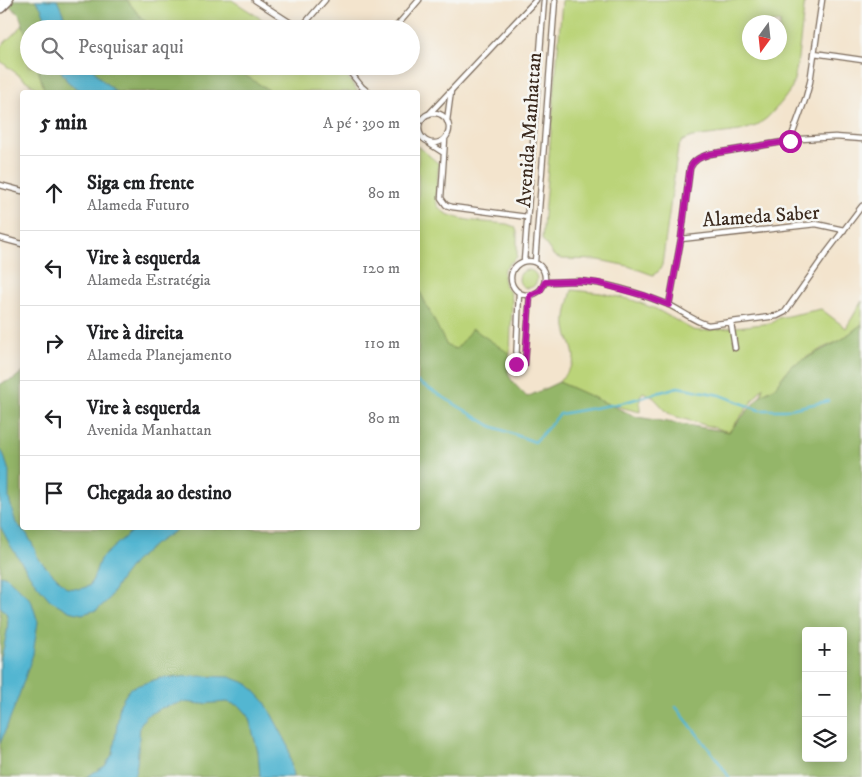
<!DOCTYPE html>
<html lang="pt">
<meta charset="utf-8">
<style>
:root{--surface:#fff;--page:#f6f6f6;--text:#202124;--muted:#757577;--line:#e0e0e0}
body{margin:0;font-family:"IM FELL DW Pica",serif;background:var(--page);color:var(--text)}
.controls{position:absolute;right:15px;bottom:15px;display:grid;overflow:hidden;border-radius:5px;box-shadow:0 2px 12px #0003}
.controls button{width:45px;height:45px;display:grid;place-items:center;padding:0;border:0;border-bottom:1px solid var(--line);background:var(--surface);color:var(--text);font:25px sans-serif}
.compass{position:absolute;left:742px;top:15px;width:45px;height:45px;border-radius:50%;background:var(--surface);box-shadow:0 2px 12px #0003;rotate:195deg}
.stop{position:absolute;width:15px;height:15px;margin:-11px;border:4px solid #b5179e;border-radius:50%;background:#fff}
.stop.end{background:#b5179e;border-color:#fff;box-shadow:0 1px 5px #0008}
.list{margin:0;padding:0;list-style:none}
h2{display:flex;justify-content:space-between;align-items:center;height:65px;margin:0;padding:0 20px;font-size:21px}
h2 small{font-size:16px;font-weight:400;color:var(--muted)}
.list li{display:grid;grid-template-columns:32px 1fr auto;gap:15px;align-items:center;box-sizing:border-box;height:75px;padding:0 20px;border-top:1px solid var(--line)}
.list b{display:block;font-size:19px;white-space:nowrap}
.list p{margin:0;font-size:16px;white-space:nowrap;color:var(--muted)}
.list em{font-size:16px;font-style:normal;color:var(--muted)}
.icon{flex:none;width:28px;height:28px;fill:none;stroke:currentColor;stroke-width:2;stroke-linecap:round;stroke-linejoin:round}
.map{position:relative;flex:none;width:862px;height:777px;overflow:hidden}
.search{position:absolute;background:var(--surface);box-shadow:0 2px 12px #0003;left:20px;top:20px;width:400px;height:55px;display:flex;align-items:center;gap:12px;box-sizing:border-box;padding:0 18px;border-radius:28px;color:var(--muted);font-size:19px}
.panel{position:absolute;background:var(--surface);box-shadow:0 2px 12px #0003;left:20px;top:90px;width:400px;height:440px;border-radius:5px}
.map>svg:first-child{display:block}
.green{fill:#bbd479;stroke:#7b7f4c;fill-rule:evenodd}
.forest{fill:#94b669;stroke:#687044;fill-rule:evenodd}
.water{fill:#52b6d1;stroke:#467078}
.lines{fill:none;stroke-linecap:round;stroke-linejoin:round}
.stream{stroke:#52b6d1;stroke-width:2.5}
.service-casing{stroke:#7b6b5b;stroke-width:7}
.tertiary-casing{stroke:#7b6b5b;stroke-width:14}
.service{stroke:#fff;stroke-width:4.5}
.tertiary{stroke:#fff;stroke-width:11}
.route{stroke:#b5179e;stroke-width:6}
.labels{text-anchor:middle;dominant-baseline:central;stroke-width:5;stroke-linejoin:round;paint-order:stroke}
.street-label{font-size:20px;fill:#3b2a1e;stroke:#f6f6f2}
</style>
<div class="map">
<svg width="862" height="777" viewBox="0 0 862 777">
<rect width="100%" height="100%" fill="#f6f6f2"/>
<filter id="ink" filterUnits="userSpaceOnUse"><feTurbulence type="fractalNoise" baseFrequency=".02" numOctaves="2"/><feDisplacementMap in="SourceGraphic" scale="10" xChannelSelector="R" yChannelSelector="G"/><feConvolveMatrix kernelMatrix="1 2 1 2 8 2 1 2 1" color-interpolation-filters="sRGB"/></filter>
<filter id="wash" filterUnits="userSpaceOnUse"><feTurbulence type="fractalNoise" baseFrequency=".0096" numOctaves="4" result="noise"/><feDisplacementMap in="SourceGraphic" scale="20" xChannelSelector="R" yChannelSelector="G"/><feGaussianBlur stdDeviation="1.12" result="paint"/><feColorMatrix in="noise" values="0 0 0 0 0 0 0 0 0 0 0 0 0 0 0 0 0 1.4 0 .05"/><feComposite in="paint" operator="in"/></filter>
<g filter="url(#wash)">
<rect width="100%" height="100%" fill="#f3e4cd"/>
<!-- green -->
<path class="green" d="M49,0H232L277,29H29V66H335L345,73L358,92H41L0,61V47Z
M562,0H805L797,66L792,88L781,103L767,118L756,126L740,131L692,137L682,141L678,148L662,265L659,271L653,275L628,266L599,260L562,259L554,256L542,239ZM750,22H780V52H750Z
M418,146L439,164C438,173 435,198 437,204C443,222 491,222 507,224L515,227L517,232V257L504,269L503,278L505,286L510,292L512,300L510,354L426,347L418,359Z
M519 279a9 9 0 1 1 18 0a9 9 0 1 1-18 0Z
M572,290L601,293L632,300L656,309L693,330L701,331L772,323L778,318L821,309L846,328L862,301V324L841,340L823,348L790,367L774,388L761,395L763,387L729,432L677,417L668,413L653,397L643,392L640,396V412L607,404L559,382C564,375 573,367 574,359C574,349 569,341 567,332C563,319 569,303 572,290Z"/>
<!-- forest -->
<path class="forest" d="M3,0H127L143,20L158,29H29V42L19,14Z
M37,66H230L272,92H45Z
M418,288L447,346L456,349L463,341L472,328L510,354C504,378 512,381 527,397L559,382L637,417L729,432L761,395L774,388L791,366L841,340L862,324V777H0V384L14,379L22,372V528H418ZM806,631H843V758H806Z"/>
<!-- water -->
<path class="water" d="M35,0H57L70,29H46C46,18 43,8 35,0Z
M58,66H91L100,78L116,92H81L67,81Z
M0,449L3,453L9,471V499L16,523L27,534L35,549L38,559L67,588L80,589L89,586L93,579L100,559L135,528H179L155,544L134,562L121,579L108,600L97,610L82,614L69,611L50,600L33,580L10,545L0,526Z
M0,575L7,577L31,600L38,622L33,654L18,698L0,744V662L7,632L8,621L6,613L0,606Z
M200,676L230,677L248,684L265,702L288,745L293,777H260L258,752L248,715L240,706L227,702L201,704L184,702L161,708L146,716L140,725L137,764L134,777H86L105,766L113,753L120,704L130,688L160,678Z"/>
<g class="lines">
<!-- stream -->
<path class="stream" d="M418,382L491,426L535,442L560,414L622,403L678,387L720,395L759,410H785L828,401
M676,707L716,758L729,777"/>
</g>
</g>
<g filter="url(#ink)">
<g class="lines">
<defs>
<path id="service" d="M255,0L300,29L325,0
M394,29L419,0
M814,53L862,60
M345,66L362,87L368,92
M353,76L362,66
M419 128a15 15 0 1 1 30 0a15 15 0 1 1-30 0Z
M429,114L536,0
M447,121L451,91
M445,139L441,198L446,205L452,207L527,217
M790,141L806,97L810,82L822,0
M430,144L444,153
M0,185L22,191
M0,238L22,244
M681,239L816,224L844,230
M524,261L544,0
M511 278a17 17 0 1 1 34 0a17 17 0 1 1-34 0Z
M535,262L555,0
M545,282C557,282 568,281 580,281C607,283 641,294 667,304C681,310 693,321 708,325L777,316L785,312L827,252L862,206
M519,292L516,364H525L530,295
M669,305L681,239L690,168C694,159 701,157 710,154L801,139L835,137L862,139
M731,323L735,348"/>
<path id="tertiary" d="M0,7L7,0"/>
</defs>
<!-- service casing -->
<use href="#service" class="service-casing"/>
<!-- tertiary casing -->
<use href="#tertiary" class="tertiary-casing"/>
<!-- service -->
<use href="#service" class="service"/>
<!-- tertiary -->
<use href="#tertiary" class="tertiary"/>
</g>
</g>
<g class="lines" filter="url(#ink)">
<!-- route -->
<path class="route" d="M516,364H525L530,295L540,291L545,282L580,281L598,283L646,296L669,305L681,239L690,168C694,159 701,157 710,154L790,141"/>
</g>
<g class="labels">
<!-- street labels -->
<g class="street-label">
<text transform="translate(530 130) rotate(-86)">Avenida Manhattan</text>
<text transform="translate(761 217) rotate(-4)">Alameda Saber</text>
</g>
</g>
</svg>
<div class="controls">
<button>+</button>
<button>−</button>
<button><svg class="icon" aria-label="layers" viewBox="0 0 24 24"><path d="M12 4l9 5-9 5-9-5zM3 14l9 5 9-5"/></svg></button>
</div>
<svg class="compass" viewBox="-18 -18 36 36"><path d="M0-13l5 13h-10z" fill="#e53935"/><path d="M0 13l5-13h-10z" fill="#757577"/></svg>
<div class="stop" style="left:790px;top:141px"></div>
<div class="stop end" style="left:516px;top:364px"></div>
<div class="search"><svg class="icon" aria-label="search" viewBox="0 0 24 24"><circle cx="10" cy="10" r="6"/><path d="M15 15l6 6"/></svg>Pesquisar aqui</div>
<section class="panel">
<h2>5 min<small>A pé · 390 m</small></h2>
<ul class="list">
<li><svg class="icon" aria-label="ahead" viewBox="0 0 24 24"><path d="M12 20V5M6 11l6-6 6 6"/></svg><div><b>Siga em frente</b><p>Alameda Futuro</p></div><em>80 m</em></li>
<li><svg class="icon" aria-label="left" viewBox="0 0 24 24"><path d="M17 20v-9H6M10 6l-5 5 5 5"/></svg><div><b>Vire à esquerda</b><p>Alameda Estratégia</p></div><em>120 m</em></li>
<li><svg class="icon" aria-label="right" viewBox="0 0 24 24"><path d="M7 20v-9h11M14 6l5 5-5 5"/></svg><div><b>Vire à direita</b><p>Alameda Planejamento</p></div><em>110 m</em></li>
<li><svg class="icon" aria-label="left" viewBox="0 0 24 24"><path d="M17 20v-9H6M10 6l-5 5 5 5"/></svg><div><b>Vire à esquerda</b><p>Avenida Manhattan</p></div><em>80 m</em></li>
<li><svg class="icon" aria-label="arrive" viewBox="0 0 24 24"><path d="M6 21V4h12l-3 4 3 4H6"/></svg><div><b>Chegada ao destino</b></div></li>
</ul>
</section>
</div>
